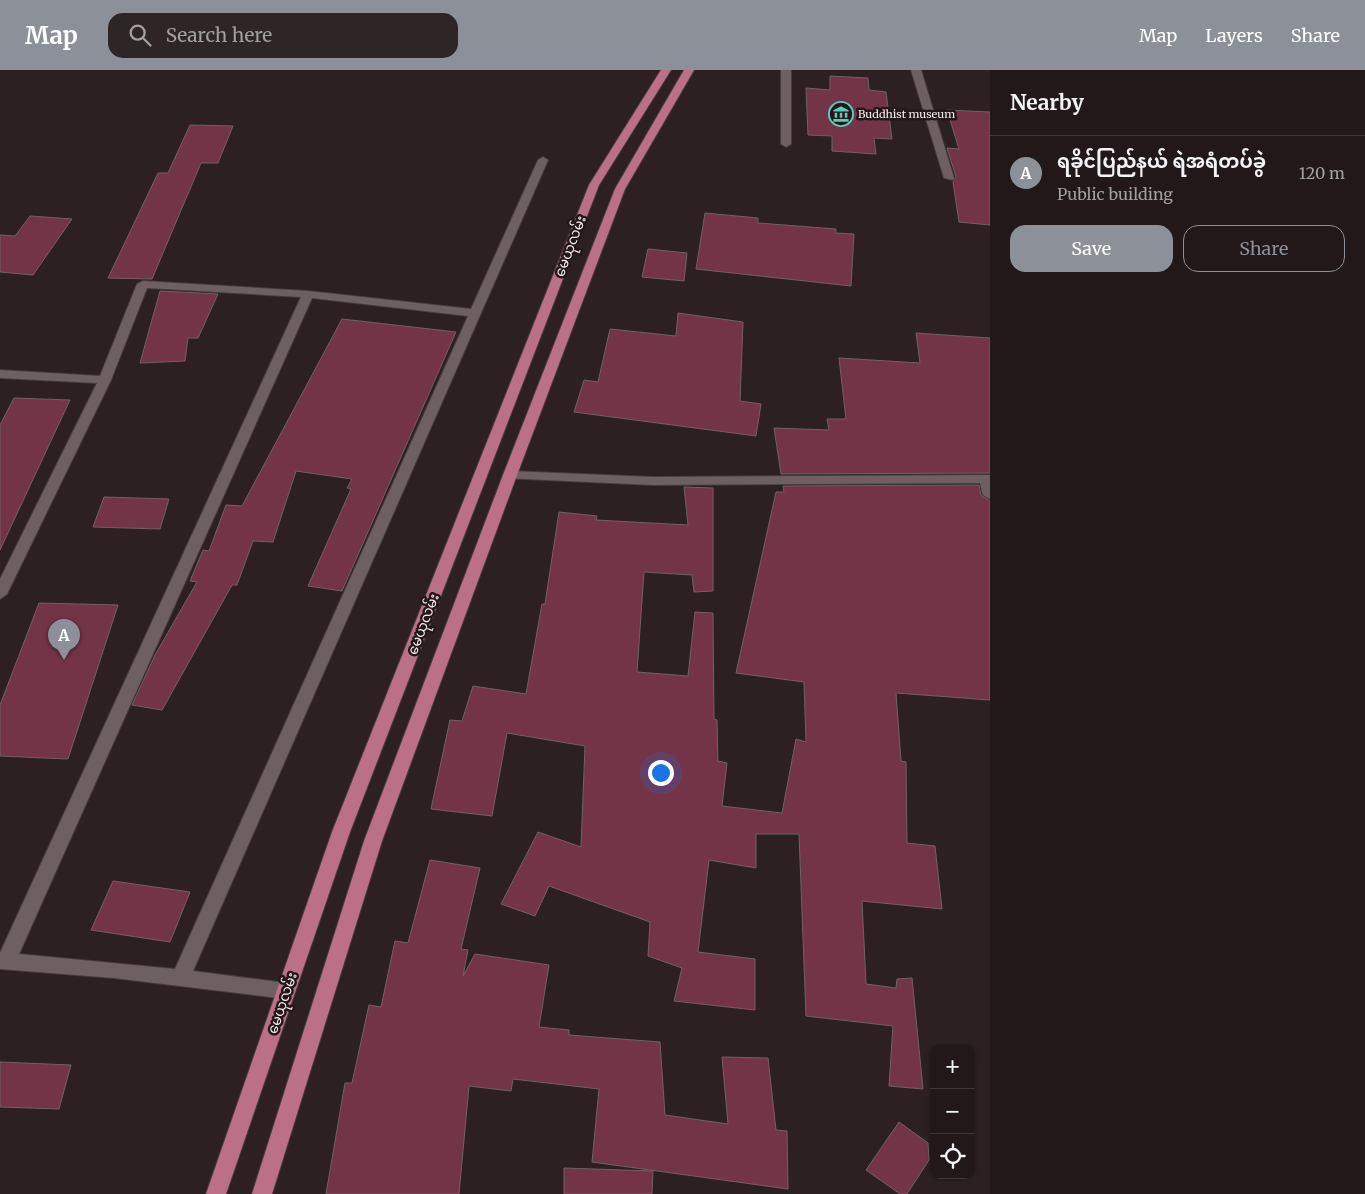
<!DOCTYPE html>
<meta charset="utf-8">
<style>
:root{--surface:#22181a;--page:#2e2527;--text:#f1f3f6;--muted:#a2a0a2;--line:#3f3739;--accent:#8c9099}
body{margin:0;font-family:Merriweather,"Noto Sans Myanmar",serif;background:var(--page);color:var(--text)}
.controls{position:absolute;right:15px;bottom:15px;display:grid;overflow:hidden;border-radius:10px;box-shadow:0 1px 4px #0004}
.controls button{width:45px;height:45px;display:grid;place-items:center;padding:0;border:0;border-bottom:1px solid var(--line);background:var(--surface);color:var(--text);font:25px sans-serif}
.you{position:absolute;left:660px;top:702px;width:18px;height:18px;margin:-12px;border:4px solid #fff;border-radius:50%;background:#1a73e8;box-shadow:0 0 0 8px #1a73e833}
.badge{display:grid;place-items:center;width:32px;height:32px;border-radius:50%;background:var(--accent);color:#fff;font-size:16px;font-weight:700}
.pin{position:absolute;translate:-50% -41px;filter:drop-shadow(0 1px 2px #0008)}
.pin::after{content:'';position:absolute;top:26px;width:18px;height:15px;background:inherit;clip-path:polygon(0 0,100% 0,50% 100%)}
.list{margin:0;padding:0;list-style:none}
h2{display:flex;justify-content:space-between;align-items:center;height:65px;margin:0;padding:0 20px;font-size:21px}
h2 small{font-size:16px;font-weight:400;color:var(--muted)}
.list li{display:grid;grid-template-columns:32px 1fr auto;gap:15px;align-items:center;box-sizing:border-box;height:75px;padding:0 20px;border-top:1px solid var(--line)}
.list b{display:block;font-size:19px;white-space:nowrap}
.list p{margin:0;font-size:16px;white-space:nowrap;color:var(--muted)}
.list em{font-size:16px;font-style:normal;color:var(--muted)}
.actions{display:flex;gap:10px;padding:15px 20px}
.actions a{flex:1;padding:11px 0;border:1px solid var(--accent);border-radius:15px;text-align:center;font-size:18px;color:var(--accent)}
.actions .main{background:var(--accent);color:#fff}
.icon{flex:none;width:28px;height:28px;fill:none;stroke:currentColor;stroke-width:2;stroke-linecap:round;stroke-linejoin:round}
.map{position:relative;flex:none;width:990px;height:1124px;overflow:hidden}
header{display:flex;align-items:center;gap:30px;box-sizing:border-box;height:70px;padding:0 25px;background:var(--accent);color:#fff}
header strong{font-size:24px}
nav{display:flex;gap:28px;margin-inline-start:auto;font-size:18px}
.search{width:350px;height:45px;background:var(--page);display:flex;align-items:center;gap:12px;box-sizing:border-box;padding:0 18px;border-radius:15px;color:var(--muted);font-size:19px}
main{display:flex}
aside{flex:1;background:var(--surface)}
.map>svg:first-child{display:block}
.building{fill:#743448;stroke:#716165}
.lines{fill:none;stroke-linecap:round;stroke-linejoin:round}
.minor-casing{stroke:#463c3e;stroke-width:2}
.primary-casing{stroke:#463c3e;stroke-width:2}
.minor{fill:#6e5f62;fill-rule:evenodd}
.primary{fill:#bb7087;fill-rule:evenodd}
.labels{text-anchor:middle;dominant-baseline:central;stroke-width:5;stroke-linejoin:round;paint-order:stroke}
.far-poi-label{font-size:11px;fill:#f5ecee;stroke:#23171a;text-anchor:start}
.street-label{font-size:14px;fill:#f5ecee;stroke:#23171a}
</style>
<header>
<strong>Map</strong>
<div class="search"><svg class="icon" aria-label="search" viewBox="0 0 24 24"><circle cx="10" cy="10" r="6"/><path d="M15 15l6 6"/></svg>Search here</div>
<nav><a>Map</a><a>Layers</a><a>Share</a></nav>
</header>
<main>
<div class="map">
<svg width="990" height="1124" viewBox="0 0 990 1124">
<rect width="100%" height="100%" fill="#2d2023"/>
<!-- building -->
<path class="building" d="M830,6L868,8L869,20L886,22L892,69L874,68L876,84L832,81V66L808,65L806,18L830,20Z
M947,40L990,42V155L959,152L953,112L956,107L947,78L959,79Z
M190,55L233,56L218,93H201L152,209L108,208L158,103H168Z
M705,143L758,148V153L836,159V163L854,164L851,216L696,199Z
M30,146L72,149L33,205L0,202V165L15,166Z
M648,179L687,183L684,211L642,207Z
M160,221L218,224L198,268H188L185,291L140,293Z
M678,243L743,252L740,331L761,334L756,366L574,342L584,310L598,312L610,259L676,266Z
M342,249L456,262L342,521L308,516L351,419L347,418L352,409L296,401L273,472L253,471L237,515H232L162,640L132,635L155,585L197,512L190,511L203,480L209,481L226,435L242,436Z
M916,263L990,268V403L781,404L774,358L829,360L827,349H846L839,288L920,293Z
M14,328L70,330L0,480V355Z
M979,415L981,425L990,431V630L896,623L901,691L906,692L907,773L935,776L942,839L862,831L866,914L896,918L897,909L912,908L923,1019L889,1016L893,956L806,946L799,764H756V798L709,790L698,882L755,889V940L674,931L682,898L648,886L650,852L549,816L535,846L501,834L538,762L581,777L585,676L507,663L492,746L431,739L450,650L462,651L473,616L526,624L542,534H545L559,442L597,446L596,450L688,455L684,417L713,418V521L694,522L692,505L644,502L637,602L688,606L695,542L713,543L714,649L717,650L718,691L727,693L722,736L782,743L796,669L806,672L804,612L736,603L776,422H784L783,416Z
M104,427L137,428L169,429L160,459L93,457Z
M39,533L118,535L68,689L0,686V635Z
M430,790L480,798L461,879L468,880L463,906L475,884L549,895L539,957L569,960V965L660,972L665,1045L728,1054L722,987L768,988L776,1060L787,1061L788,1119L592,1092L599,1019L513,1009L511,1021L469,1016L459,1124H326L345,1013H352L369,935L381,937L395,871L408,873Z
M113,811L190,822L170,872L91,860Z
M0,992L71,995L59,1039L0,1037Z
M899,1052L928,1073L929,1090L907,1124H900L866,1100Z
M564,1098L653,1101L652,1124H564Z"/>
<g class="lines">
<defs>
<path id="minor" d="M781,0H791V74L786,77L781,74Z
M911,0H921L954,108L953,110L944,108Z
M543,87L548,90L193,901L286,913L293,915L295,921L293,927L286,929L114,908L0,899V883L301,227L147,218L111,310L7,524L0,529V509L97,313L0,308V300L100,306L137,214L143,211L308,221L471,239L538,90ZM312,228L468,246L175,899L19,884Z
M510,401L653,407L990,405V429L983,425L980,413L653,415L505,408L503,405L505,402Z"/>
<path id="primary" d="M661,0H671L599,115L350,762L226,1124H206L332,762L589,115Z
M684,0H694L625,119L517,405L382,771L272,1124H252L364,771L503,405L615,119Z"/>
</defs>
<!-- minor casing -->
<use href="#minor" class="minor-casing"/>
<!-- primary casing -->
<use href="#primary" class="primary-casing"/>
<!-- minor -->
<use href="#minor" class="minor"/>
<!-- primary -->
<use href="#primary" class="primary"/>
</g>
<!-- icons -->
<defs>
<symbol id="museum-ring" viewBox="-11 -11 22 22"><circle r="9.5" fill="#23171a" stroke="#5acebc" stroke-width="1.5"/><path d="M0-6L6-3V-2H-6V-3ZM-5-1h2V3h-2ZM-1-1h2V3h-2ZM3-1h2V3H3ZM-6 4H6V6H-6Z" fill="#5acebc"/></symbol>
</defs>
<g fill-rule="evenodd">
<use href="#museum-ring" x="827" y="30" width="28" height="28"/>
</g>
<g class="labels">
<!-- far-poi labels -->
<g class="far-poi-label">
<text x="858" y="44">Buddhist museum</text>
</g>
<!-- street labels -->
<g class="street-label">
<text transform="translate(570 176) rotate(-69)">မေယုလမ်း</text>
<text transform="translate(423 554) rotate(-69)">မေယုလမ်း</text>
<text transform="translate(282 933) rotate(-71)">မေယုလမ်း</text>
</g>
</g>
</svg>
<div class="controls">
<button>+</button>
<button>−</button>
<button><svg class="icon" aria-label="locate" viewBox="0 0 24 24"><circle cx="12" cy="12" r="6"/><path d="M12 2v4M12 18v4M2 12h4M18 12h4"/></svg></button>
</div>
<div class="you"></div>
<div class="pin badge" style="left:64px;top:590px">A</div>
</div>
<aside>
<h2>Nearby<small></small></h2>
<ul class="list">
<li><span class="badge">A</span><div><b>ရခိုင်ပြည်နယ် ရဲအရံတပ်ခွဲ</b><p>Public building</p></div><em>120 m</em></li>
</ul>
<div class="actions"><a class="main">Save</a><a>Share</a></div>
</aside>
</main>
